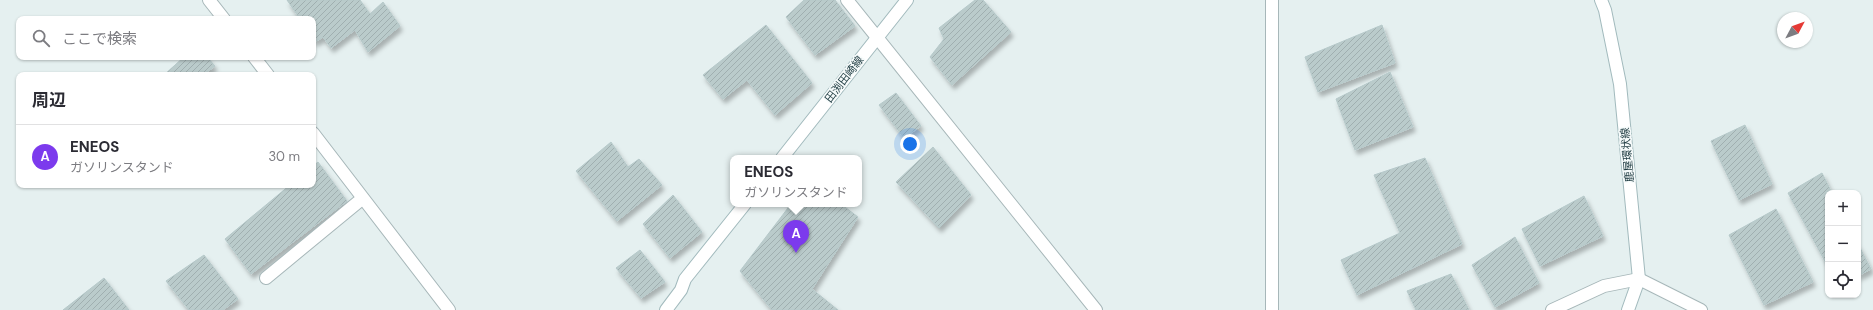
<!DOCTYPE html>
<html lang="ja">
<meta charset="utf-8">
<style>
:root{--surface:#fff;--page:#f7f7f7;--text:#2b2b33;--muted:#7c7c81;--line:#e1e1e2;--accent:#7c3aed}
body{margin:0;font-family:"DM Sans","Noto Sans JP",sans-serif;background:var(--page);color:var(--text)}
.controls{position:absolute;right:12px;bottom:12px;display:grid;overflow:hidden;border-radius:8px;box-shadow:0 1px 3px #0004}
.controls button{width:36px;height:36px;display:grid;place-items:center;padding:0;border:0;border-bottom:1px solid var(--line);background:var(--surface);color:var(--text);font:20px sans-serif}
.compass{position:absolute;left:1777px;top:12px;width:36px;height:36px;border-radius:50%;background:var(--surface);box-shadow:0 1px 3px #0004;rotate:49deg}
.you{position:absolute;left:910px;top:144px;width:14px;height:14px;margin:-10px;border:3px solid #fff;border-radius:50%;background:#1a73e8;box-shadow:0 0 0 6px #1a73e833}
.badge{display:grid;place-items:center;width:26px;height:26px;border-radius:50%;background:var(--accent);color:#fff;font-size:13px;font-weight:700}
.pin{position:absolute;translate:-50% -33px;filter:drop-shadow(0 1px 2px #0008)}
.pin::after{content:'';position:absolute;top:21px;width:14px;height:12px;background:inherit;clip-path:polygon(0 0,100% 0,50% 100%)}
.popup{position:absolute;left:730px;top:155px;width:132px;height:52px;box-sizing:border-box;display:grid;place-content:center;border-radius:8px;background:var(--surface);filter:drop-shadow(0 1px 3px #0005);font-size:13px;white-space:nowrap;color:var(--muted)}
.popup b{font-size:15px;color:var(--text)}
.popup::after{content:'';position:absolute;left:50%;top:100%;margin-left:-8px;border:8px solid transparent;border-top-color:var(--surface)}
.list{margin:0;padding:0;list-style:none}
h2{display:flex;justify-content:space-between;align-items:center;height:52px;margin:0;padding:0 16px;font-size:17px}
h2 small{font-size:13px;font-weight:400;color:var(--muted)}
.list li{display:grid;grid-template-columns:26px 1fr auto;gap:12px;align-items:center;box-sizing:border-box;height:64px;padding:0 16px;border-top:1px solid var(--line)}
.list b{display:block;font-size:15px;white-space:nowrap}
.list p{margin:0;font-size:13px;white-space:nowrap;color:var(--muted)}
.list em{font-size:13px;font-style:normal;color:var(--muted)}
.icon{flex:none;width:22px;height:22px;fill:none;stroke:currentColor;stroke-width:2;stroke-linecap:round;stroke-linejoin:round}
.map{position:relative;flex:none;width:1873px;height:310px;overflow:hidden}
.search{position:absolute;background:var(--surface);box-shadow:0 1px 3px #0004;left:16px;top:16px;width:300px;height:44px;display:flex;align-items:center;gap:10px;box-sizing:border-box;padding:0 14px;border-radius:8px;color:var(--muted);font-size:15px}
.panel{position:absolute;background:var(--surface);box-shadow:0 1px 3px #0004;left:16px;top:72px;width:300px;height:116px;border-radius:8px}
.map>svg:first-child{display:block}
.building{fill:url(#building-hatch);stroke:#b6c9ca;filter:url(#shadow)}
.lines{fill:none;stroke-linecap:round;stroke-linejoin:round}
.minor-casing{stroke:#a7b7b9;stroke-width:14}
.secondary-casing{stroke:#a2babd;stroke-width:14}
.minor{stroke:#fff;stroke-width:12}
.secondary{stroke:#fff;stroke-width:12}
.labels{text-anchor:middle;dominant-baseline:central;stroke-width:3;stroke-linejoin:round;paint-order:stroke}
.street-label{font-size:11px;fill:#223e44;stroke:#f6fbfb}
</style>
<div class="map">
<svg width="1873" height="310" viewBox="0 0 1873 310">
<defs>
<pattern id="building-hatch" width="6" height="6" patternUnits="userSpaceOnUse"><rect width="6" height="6" fill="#bacbcb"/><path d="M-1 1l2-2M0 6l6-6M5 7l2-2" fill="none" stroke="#a0afb0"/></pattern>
<filter id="shadow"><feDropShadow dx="2.5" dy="4.5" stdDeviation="2" flood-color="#0004"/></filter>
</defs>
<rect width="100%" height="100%" fill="#e5f0f0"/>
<!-- building -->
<path class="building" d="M287,0H360L370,14L383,2L400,26L368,52L355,30L331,48L323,37L315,42L313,39V19H300Z
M804,0H835L855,26L815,55L786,17Z
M975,0H983L1011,32L952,85L930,57L944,39L939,28Z
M766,25L812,83L775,115L747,80L723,99L703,75Z
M1382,25L1395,63L1318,92L1305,57Z
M184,57H207L215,66L203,75H166L165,74Z
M1390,72L1413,127L1355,150L1336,99Z
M896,93L921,126L904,138L879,105Z
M1745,125L1772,184L1739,200L1711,141Z
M611,142L628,167L639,159L662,185L617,221L576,171Z
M933,147L971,195L939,228L896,182Z
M1425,158L1462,244L1357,295L1341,260L1400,233L1374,175Z
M318,162L347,201L251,274L225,239L290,185H313V166Z
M1822,173L1832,193H1828V267L1788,193Z
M673,195L702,232L670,258L643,224Z
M1584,196L1603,236L1540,266L1522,229Z
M791,204H841L858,217L812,289L838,310H772L740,271Z
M1776,209L1813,282L1764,305L1729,235Z
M1515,237L1539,283L1495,307L1472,265Z
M1858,244L1871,269L1858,276Z
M640,250L665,282L641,298L616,268Z
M204,255L238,299L223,310H189L166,281Z
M1451,274L1469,310H1416L1407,291Z
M104,278L129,310H63Z"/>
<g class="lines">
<defs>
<path id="minor" d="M209,0L224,19
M847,0L1096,310
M254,57L268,75
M313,133L449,310
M266,278L363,198
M1272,310V0
M1552,310L1604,286L1639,279L1701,310"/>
<path id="secondary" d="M1601,0L1605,10L1620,84L1639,279L1628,310
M782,158L907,0
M666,310L681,290L685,279L745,204"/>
</defs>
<!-- minor casing -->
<use href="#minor" class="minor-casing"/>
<!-- secondary casing -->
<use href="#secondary" class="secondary-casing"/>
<!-- minor -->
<use href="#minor" class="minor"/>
<!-- secondary -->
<use href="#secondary" class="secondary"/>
</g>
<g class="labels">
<!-- street labels -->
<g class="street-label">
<text transform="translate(844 79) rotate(-52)">田渕田崎線</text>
<text transform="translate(1627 155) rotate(-95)">鹿屋環状線</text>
</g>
</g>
</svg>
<div class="controls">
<button>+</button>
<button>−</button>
<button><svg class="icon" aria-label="locate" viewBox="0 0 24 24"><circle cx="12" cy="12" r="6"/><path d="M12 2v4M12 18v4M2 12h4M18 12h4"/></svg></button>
</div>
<svg class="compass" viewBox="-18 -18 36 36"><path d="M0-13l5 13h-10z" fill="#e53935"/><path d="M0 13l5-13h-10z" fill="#7c7c81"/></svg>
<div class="you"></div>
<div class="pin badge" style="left:796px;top:253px">A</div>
<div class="popup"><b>ENEOS</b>ガソリンスタンド</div>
<div class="search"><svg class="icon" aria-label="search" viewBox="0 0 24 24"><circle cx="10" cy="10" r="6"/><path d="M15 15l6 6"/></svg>ここで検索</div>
<section class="panel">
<h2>周辺<small></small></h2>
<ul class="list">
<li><span class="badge">A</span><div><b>ENEOS</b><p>ガソリンスタンド</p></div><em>30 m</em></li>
</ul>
</section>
</div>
